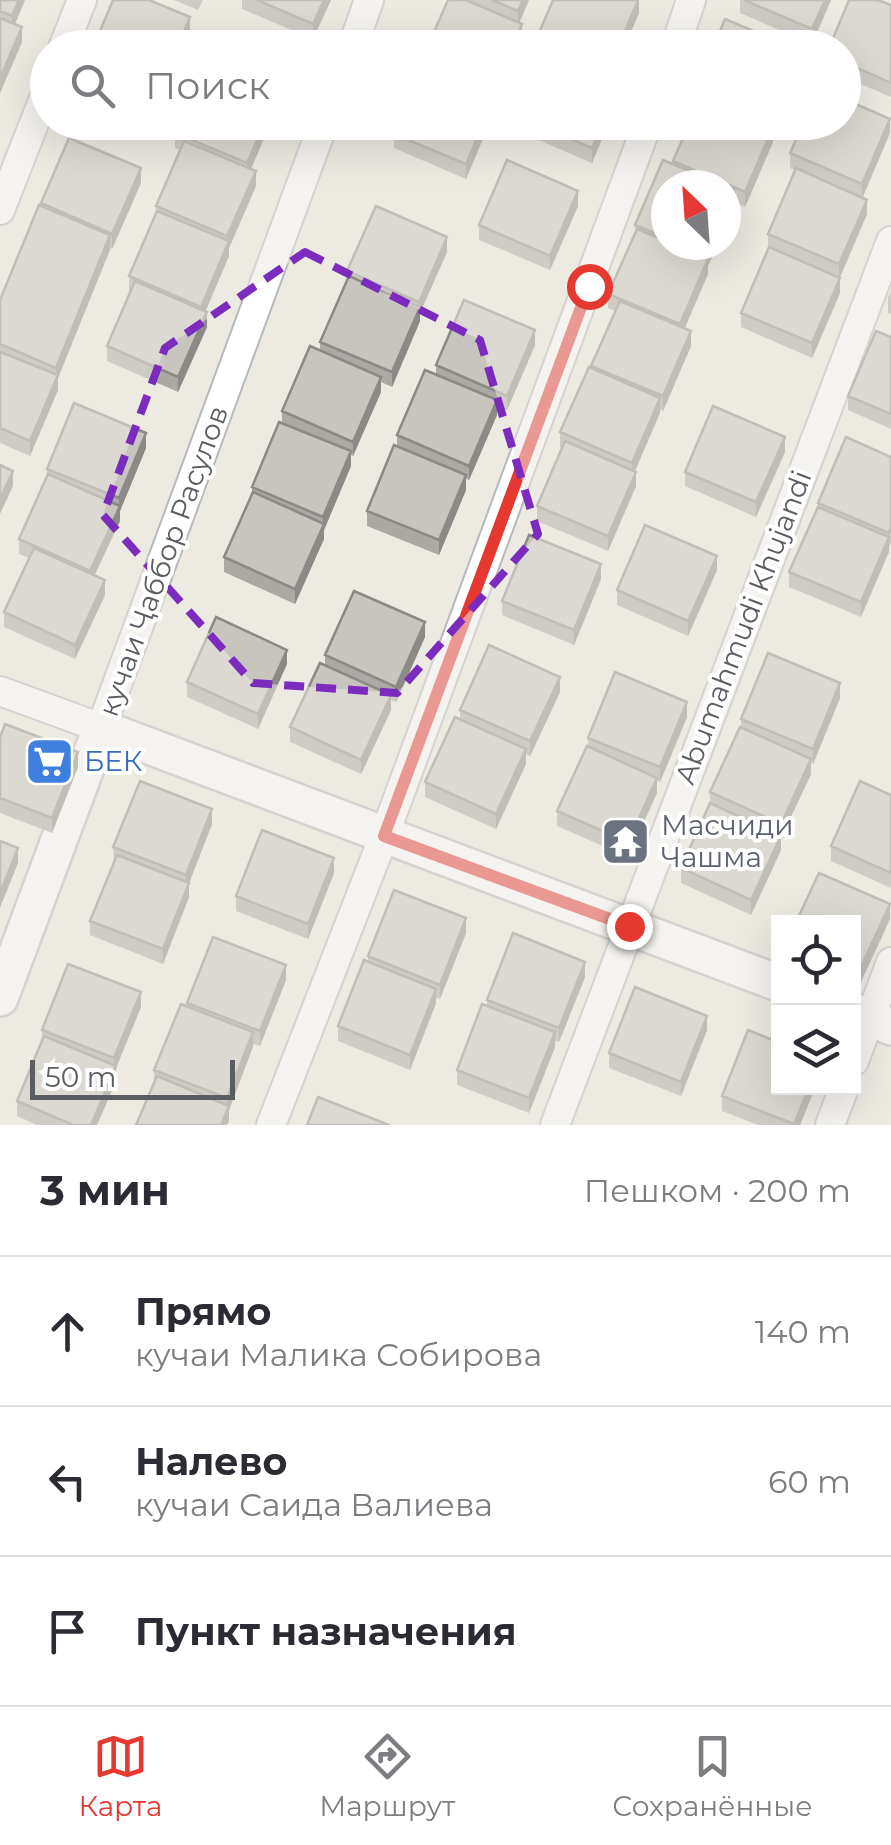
<!DOCTYPE html>
<html lang="ru">
<meta charset="utf-8">
<style>
:root{--surface:#fff;--page:#f7f7f7;--text:#2b2b33;--muted:#7c7c81;--line:#e1e1e2;--accent:#e43831}
body{margin:0;font-family:Montserrat,sans-serif;background:var(--page);color:var(--text)}
.controls{position:absolute;right:30px;bottom:30px;display:grid;overflow:hidden;border-radius:0px;box-shadow:0 10px 40px #0002}
.controls button{width:90px;height:90px;display:grid;place-items:center;padding:0;border:0;border-bottom:2px solid var(--line);background:var(--surface);color:var(--text);font:50px sans-serif}
.compass{position:absolute;left:651px;top:170px;width:90px;height:90px;border-radius:50%;background:var(--surface);box-shadow:0 10px 40px #0002;rotate:335deg}
.scale{position:absolute;left:30px;bottom:25px;width:205px;box-sizing:border-box;padding-left:10px;border:5px solid #5a5e62;border-top:0;font-size:28px;line-height:35px;white-space:nowrap;color:#5a5e62;-webkit-text-stroke:8px #fff;paint-order:stroke}
.stop{position:absolute;width:30px;height:30px;margin:-22px;border:8px solid #e43831;border-radius:50%;background:#fff}
.stop.end{background:#e43831;border-color:#fff;box-shadow:0 2px 10px #0008}
.list{margin:0;padding:0;list-style:none}
h2{display:flex;justify-content:space-between;align-items:center;height:130px;margin:0;padding:0 40px;font-size:42px}
h2 small{font-size:32px;font-weight:400;color:var(--muted)}
.list li{display:grid;grid-template-columns:65px 1fr auto;gap:30px;align-items:center;box-sizing:border-box;height:150px;padding:0 40px;border-top:2px solid var(--line)}
.list b{display:block;font-size:38px;white-space:nowrap}
.list p{margin:0;font-size:32px;white-space:nowrap;color:var(--muted)}
.list em{font-size:32px;font-style:normal;color:var(--muted)}
.icon{flex:none;width:55px;height:55px;fill:none;stroke:currentColor;stroke-width:2;stroke-linecap:round;stroke-linejoin:round}
.map{position:relative;flex:none;width:891px;height:1125px;overflow:hidden}
.search{position:absolute;background:var(--surface);box-shadow:0 10px 40px #0002;left:30px;right:30px;top:30px;height:110px;display:flex;align-items:center;gap:25px;box-sizing:border-box;padding:0 35px;border-radius:55px;color:var(--muted);font-size:38px}
.sheet{height:580px;background:var(--surface)}
nav{display:flex;justify-content:space-around;align-items:center;box-sizing:border-box;height:140px;border-top:2px solid var(--line);background:var(--surface);font-size:28px;color:var(--muted)}
nav a{display:grid;justify-items:center;gap:5px}
nav .on{color:var(--accent)}
.map>svg:first-child{display:block}
.lines{fill:none;stroke-linecap:round;stroke-linejoin:round}
.minor-casing{stroke:#b5b8bc;stroke-width:32}
.tertiary-casing{stroke:#b5b8bc;stroke-width:40}
.minor{stroke:#fff;stroke-width:28}
.tertiary{stroke:#fff;stroke-width:35}
.wall{fill:#aca9a4}
.shaded-wall{fill:#8c8a86}
.building{fill:#c8c5bf;stroke:#8c8a86;stroke-width:2.5}
.route{stroke:#e43831;stroke-width:12}
.marked{fill:none;stroke:#7b2cbf;stroke-width:8;stroke-dasharray:20 12;stroke-linejoin:round}
.labels{text-anchor:middle;dominant-baseline:central;stroke-width:8;stroke-linejoin:round;paint-order:stroke}
.street-label{font-size:28px;fill:#5a5e62;stroke:#fff}
.shop-label{font-size:28px;fill:#366cbe;stroke:#fff;text-anchor:start}
.worship-label{font-size:28px;fill:#5b616d;stroke:#fff;text-anchor:start}
</style>
<div class="map">
<svg width="891" height="1125" viewBox="0 0 891 1125">
<rect width="100%" height="100%" fill="#edeae2"/>
<g class="lines">
<defs>
<path id="minor" d="M63,48L82,0
M352,48L369,0
M675,48L691,0
M0,210L48,88
M0,691L101,728L324,122
M854,1061L891,962
M271,1125L384,836L648,122
M555,1125L891,241
M830,1125L844,1088"/>
<path id="tertiary" d="M0,998L101,728L778,983
M854,1011L891,1027"/>
</defs>
<!-- minor casing -->
<use href="#minor" class="minor-casing"/>
<!-- tertiary casing -->
<use href="#tertiary" class="tertiary-casing"/>
<!-- minor -->
<use href="#minor" class="minor"/>
<!-- tertiary -->
<use href="#tertiary" class="tertiary"/>
</g>
<!-- wall -->
<path class="wall" d="M0,0H25L15,24L22,42L0,93Z
M174,0H203L198,10Z
M242,0H331L313,39L242,9Z
M448,0H529L519,23L522,39Z
M740,0H831L812,44L740,13Z
M891,5V97L844,77V48Z
M639,13L624,48H539V33Z
M180,122H271L251,169L256,186L229,248V256L205,311L207,327L178,392L107,361V346L131,292L129,291V276L156,214V206L180,150L175,148V133Z
M490,122L466,179L394,148V134Z
M520,122H609L592,163L520,132Z
M690,122H771L770,126L773,142L745,207L734,202L726,225V185H666V245H717L708,266V274L684,329L691,346L663,411L660,410L635,471L636,486L608,551L537,521V506L562,448L560,447V432L591,368L615,311L608,308V294L635,233V225L673,164Z
M890,133L862,197L867,214L840,278V293L812,358L741,327V313L768,249V234L795,170L790,168V153Z
M141,183L112,249L110,248L58,378V390L30,456L0,443V300L41,203Z
M578,206L550,270L479,240V225Z
M447,252L420,313V321L392,387L381,382V392L353,456L351,455V466L324,530V539L295,604L224,572V557L252,496V487L282,423V411L320,351V342L347,280V271Z
M891,291V314L888,313V298Z
M891,337V429L848,410V396Z
M535,345L507,410L497,406V415L469,480L466,479V490L439,555L367,526V511L397,446V435L436,374V365Z
M146,448L120,511V521L94,575L105,595L75,659L4,627V612L29,558L19,554V539L47,478V469Z
M785,452L756,517L685,486V472Z
M891,457V543L861,617L789,587V572L818,507V503Z
M717,570L688,636L617,605V590Z
M601,579L574,645L502,615V601Z
M425,637L396,702L391,700V710L361,774L290,742V727L325,665V655Z
M287,664L258,729L187,697V682Z
M560,692L530,756L526,754V764L496,829L425,797V782L460,720V710Z
M840,698L813,764L811,763V774L781,838V850L751,915L681,883V868L710,804V792L741,728V719Z
M687,717L660,782L657,781V793L628,857L557,826V811L588,747V738Z
M0,737L78,767L52,833L0,813Z
M891,795V888L831,861V846Z
M212,824L189,883V897L163,964L90,935V921L114,862L113,847Z
M334,873L308,939L236,911V896Z
M890,919L860,984L854,981V922Z
M466,933L440,999L436,998V1003L410,1070L338,1041V1026L368,962V956Z
M585,977L559,1042L555,1041V1047L529,1113L457,1085V1070L487,1005V1000Z
M286,980L260,1046L253,1044L229,1110V1121L154,1082V1070L187,1007V1003Z
M141,1007L116,1068V1081L97,1125H37L17,1116V1101L42,1042V1030Z
M707,1030L681,1096L609,1068V1053Z
M815,1088L800,1125H758L722,1111V1096Z"/>
<!-- shaded-wall -->
<path class="shaded-wall" d="M19,0H25L12,31V16Z
M324,0H331L313,39V24Z
M523,0H529L518,26V11Z
M639,0V13L624,48H618Z
M825,0H831L812,44V29Z
M190,17V32L184,48H177Z
M522,24V39L519,48H512Z
M22,27V42L0,93V78Z
M890,119V133L862,199V184Z
M265,122H271L247,178V163Z
M484,122H490L466,179V164Z
M602,122H609L592,163V148Z
M773,127V142L745,207V192Z
M141,168V183L112,249V234Z
M256,171V186L229,248V256L201,322V307L227,245V236Z
M734,190V205L726,225V210Z
M578,191V206L550,270V256Z
M867,200V214L839,279V264Z
M110,235V250L58,378V390L30,456V441L56,380V368Z
M447,237V252L420,313V321L392,387V372L419,310V302Z
M711,245H717L708,266V274L680,339V324L706,264V255Z
M840,278V293L812,358V343Z
M207,312V327L178,392V377Z
M535,330V345L507,410V396Z
M691,331V346L663,411V396Z
M381,377V392L353,456V442Z
M660,398V413L632,478V463Z
M497,400V415L469,480V466Z
M146,433V448L120,511V521L90,585V571L119,508V498Z
M785,437V452L756,517V502Z
M351,451V466L324,530V539L295,604V589L323,526V517Z
M13,471V486L0,514V499Z
M636,472V486L608,551V536Z
M466,475V490L439,555V540Z
M889,537V552L861,617V602Z
M717,556V570L688,636V621Z
M601,564V579L574,645V630Z
M105,580V595L75,659V645Z
M425,622V637L396,702V687Z
M287,650V664L258,729V714Z
M560,677V692L530,756V741Z
M840,683V698L813,764V749Z
M391,695V710L361,774V760Z
M687,702V717L660,782V767Z
M526,749V764L496,829V814Z
M78,752V767L52,833V818Z
M811,759V774L781,838V850L751,915V900L781,836V824Z
M657,778V793L628,857V842Z
M212,809V824L189,883V897L163,964V949L186,889V875Z
M18,848V863L0,908V893Z
M334,858V873L308,939V924Z
M890,904V919L860,984V969Z
M466,918V933L440,999V985Z
M585,962V977L559,1042V1028Z
M286,965V980L260,1046V1031Z
M436,989V1003L410,1070V1055Z
M141,992V1007L116,1068V1081L97,1125H91L114,1071V1058Z
M707,1016V1030L681,1096V1082Z
M253,1032V1047L229,1110V1121L227,1125H221L227,1110V1098Z
M555,1032V1047L529,1113V1098Z
M809,1088H815L800,1125H794Z"/>
<!-- building -->
<path class="building" d="M0,0H19L12,16L0,11Z
M113,0H149L190,17L177,48H93Z
M257,0H324L313,24Z
M448,0H466L522,24L512,48H427Z
M492,0H523L518,11Z
M553,0H638L618,48H573L539,33Z
M744,0H825L812,29Z
M849,0H878L891,5V83L844,62V48H829Z
M0,18L22,27L0,78Z
M725,19L793,48H713Z
M844,99L890,119L862,184L790,153L804,122H844Z
M180,122H265L247,163L175,133Z
M399,122H484L466,164L394,134Z
M532,122H602L592,148Z
M690,122H763L773,127L745,192L673,161Z
M69,138L141,168L112,234L41,203Z
M184,141L256,171L227,236L156,206Z
M507,160L578,191L550,256L479,225Z
M663,160L723,185H666V238L635,225Z
M796,168L867,200L839,264L768,234Z
M726,186L734,190L726,210Z
M39,205L110,235L56,368L0,344V300Z
M376,206L447,237L419,302L347,271Z
M157,211L229,241L201,307L129,276Z
M637,229L666,241V245H675L708,259L680,324L608,294Z
M682,245H711L706,255Z
M769,247L840,278L812,343L741,313Z
M349,276L420,307L392,372L320,342Z
M135,281L207,312L178,377L107,346Z
M464,300L535,330L507,396L436,365Z
M620,301L691,331L663,396L591,366Z
M876,331L891,337V414L848,396Z
M310,346L381,377L353,442L282,411Z
M0,352L58,375L30,441L0,428Z
M589,367L660,398L632,463L560,432Z
M425,370L497,400L469,466L397,435Z
M74,403L146,433L119,498L47,469Z
M713,406L785,437L756,502L685,472Z
M279,422L351,451L323,517L252,487Z
M846,437L891,457V528L889,533L818,503Z
M565,441L636,472L608,536L537,506Z
M394,445L466,475L439,540L367,511Z
M0,465L13,471L0,499Z
M48,474L120,506L90,571L19,539Z
M253,492L324,524L295,589L224,557Z
M818,507L889,537L861,602L789,572Z
M645,525L717,556L688,621L617,590Z
M529,535L601,564L574,630L502,601Z
M34,548L105,580L75,645L4,612Z
M354,591L425,622L396,687L325,655Z
M216,617L287,650L258,714L187,682Z
M489,645L560,677L530,741L460,710Z
M768,653L840,683L813,749L741,719Z
M320,663L391,695L361,760L290,727Z
M615,672L687,702L660,767L588,738Z
M455,717L526,749L496,814L425,782Z
M5,724L78,752L52,818L0,798V737Z
M740,727L811,759L781,824L710,792Z
M587,746L657,778L628,842L557,811Z
M140,781L212,809L186,875L113,847Z
M860,781L891,795V873L831,846Z
M710,803L781,836L751,900L681,868Z
M262,830L334,858L308,924L236,896Z
M0,841L18,848L0,893Z
M117,855L189,883L163,949L90,921Z
M819,873L890,904L860,969L854,966V922H796Z
M394,890L466,918L440,985L368,956Z
M513,933L585,962L559,1028L487,1000Z
M213,937L286,965L260,1031L187,1003Z
M364,960L436,989L410,1055L338,1026Z
M68,964L141,992L114,1058L42,1030Z
M635,987L707,1016L681,1082L609,1053Z
M181,1004L253,1032L227,1098L154,1070Z
M482,1004L555,1032L529,1098L457,1070Z
M748,1030L778,1042V1088H809L794,1124L722,1096Z
M44,1036L116,1066L91,1125H73L17,1101Z
M157,1076L229,1106L221,1125H136Z
M318,1097L389,1125H307Z"/>
<g class="lines">
<!-- route -->
<path class="route" d="M589,286L384,836L629,926"/>
</g>
<!-- marked area -->
<path d="M0 0H891V1125H0ZM305,252L480,340L538,534L397,693L253,683L103,515L165,348Z" fill="#edeae2" fill-opacity=".55" fill-rule="evenodd"/>
<path class="marked" d="M305,252L480,340L538,534L397,693L253,683L103,515L165,348Z"/>
<!-- icons -->
<defs>
<symbol id="supermarket-square" viewBox="-11 -11 22 22"><rect x="-9" y="-9" width="18" height="18" rx="4" fill="#3f7fe0" stroke="#fff"/><path d="M-6-5.5h2.5l.6 2H6L4.5 2H-2.5L-4.4-4H-6ZM-1.5 3.2a1.3 1.3 0 1 0 .1 0ZM3 3.2a1.3 1.3 0 1 0 .1 0Z" fill="#fff"/></symbol>
<symbol id="temple-square" viewBox="-11 -11 22 22"><rect x="-9" y="-9" width="18" height="18" rx="4" fill="#6b7280" stroke="#fff"/><path d="M0-6L5-2H3V0L6.5 2.5H4V6H1.5V3h-3V6H-4V2.5H-6.5L-3 0V-2H-5Z" fill="#fff"/></symbol>
</defs>
<g fill-rule="evenodd">
<use href="#supermarket-square" x="22" y="734" width="55" height="55"/>
<use href="#temple-square" x="598" y="814" width="55" height="55"/>
</g>
<g class="labels">
<!-- street labels -->
<g class="street-label">
<text transform="translate(163 561) rotate(-70)">кучаи Ҷаббор Расулов</text>
<text transform="translate(743 627) rotate(-69)">Abumahmudi Khujandi</text>
</g>
<!-- shop labels -->
<g class="shop-label">
<text x="84" y="761">БЕК</text>
</g>
<!-- worship labels -->
<g class="worship-label">
<text x="661" y="825">Масчиди<tspan x="661" dy="32">Чашма</tspan></text>
</g>
</g>
</svg>
<div class="controls">
<button><svg class="icon" aria-label="locate" viewBox="0 0 24 24"><circle cx="12" cy="12" r="6"/><path d="M12 2v4M12 18v4M2 12h4M18 12h4"/></svg></button>
<button><svg class="icon" aria-label="layers" viewBox="0 0 24 24"><path d="M12 4l9 5-9 5-9-5zM3 14l9 5 9-5"/></svg></button>
</div>
<svg class="compass" viewBox="-18 -18 36 36"><path d="M0-13l5 13h-10z" fill="#e53935"/><path d="M0 13l5-13h-10z" fill="#7c7c81"/></svg>
<div class="scale">50 m</div>
<div class="stop" style="left:589px;top:286px"></div>
<div class="stop end" style="left:629px;top:926px"></div>
<div class="search"><svg class="icon" aria-label="search" viewBox="0 0 24 24"><circle cx="10" cy="10" r="6"/><path d="M15 15l6 6"/></svg>Поиск</div>
</div>
<section class="sheet">
<h2>3 мин<small>Пешком · 200 m</small></h2>
<ul class="list">
<li><svg class="icon" aria-label="ahead" viewBox="0 0 24 24"><path d="M12 20V5M6 11l6-6 6 6"/></svg><div><b>Прямо</b><p>кучаи Малика Собирова</p></div><em>140 m</em></li>
<li><svg class="icon" aria-label="left" viewBox="0 0 24 24"><path d="M17 20v-9H6M10 6l-5 5 5 5"/></svg><div><b>Налево</b><p>кучаи Саида Валиева</p></div><em>60 m</em></li>
<li><svg class="icon" aria-label="arrive" viewBox="0 0 24 24"><path d="M6 21V4h12l-3 4 3 4H6"/></svg><div><b>Пункт назначения</b></div></li>
</ul>
</section>
<nav>
<a class="on"><svg class="icon" aria-label="map" viewBox="0 0 24 24"><path d="M3 6l6-2 6 2 6-2v14l-6 2-6-2-6 2zM9 4v14M15 6v14"/></svg>Карта</a>
<a><svg class="icon" aria-label="directions" viewBox="0 0 24 24"><path d="M12 3l9 9-9 9-9-9zM9 14v-3h6M13 9l2 2-2 2"/></svg>Маршрут</a>
<a><svg class="icon" aria-label="saved" viewBox="0 0 24 24"><path d="M7 4h10v16l-5-4-5 4z"/></svg>Сохранённые</a>
</nav>
